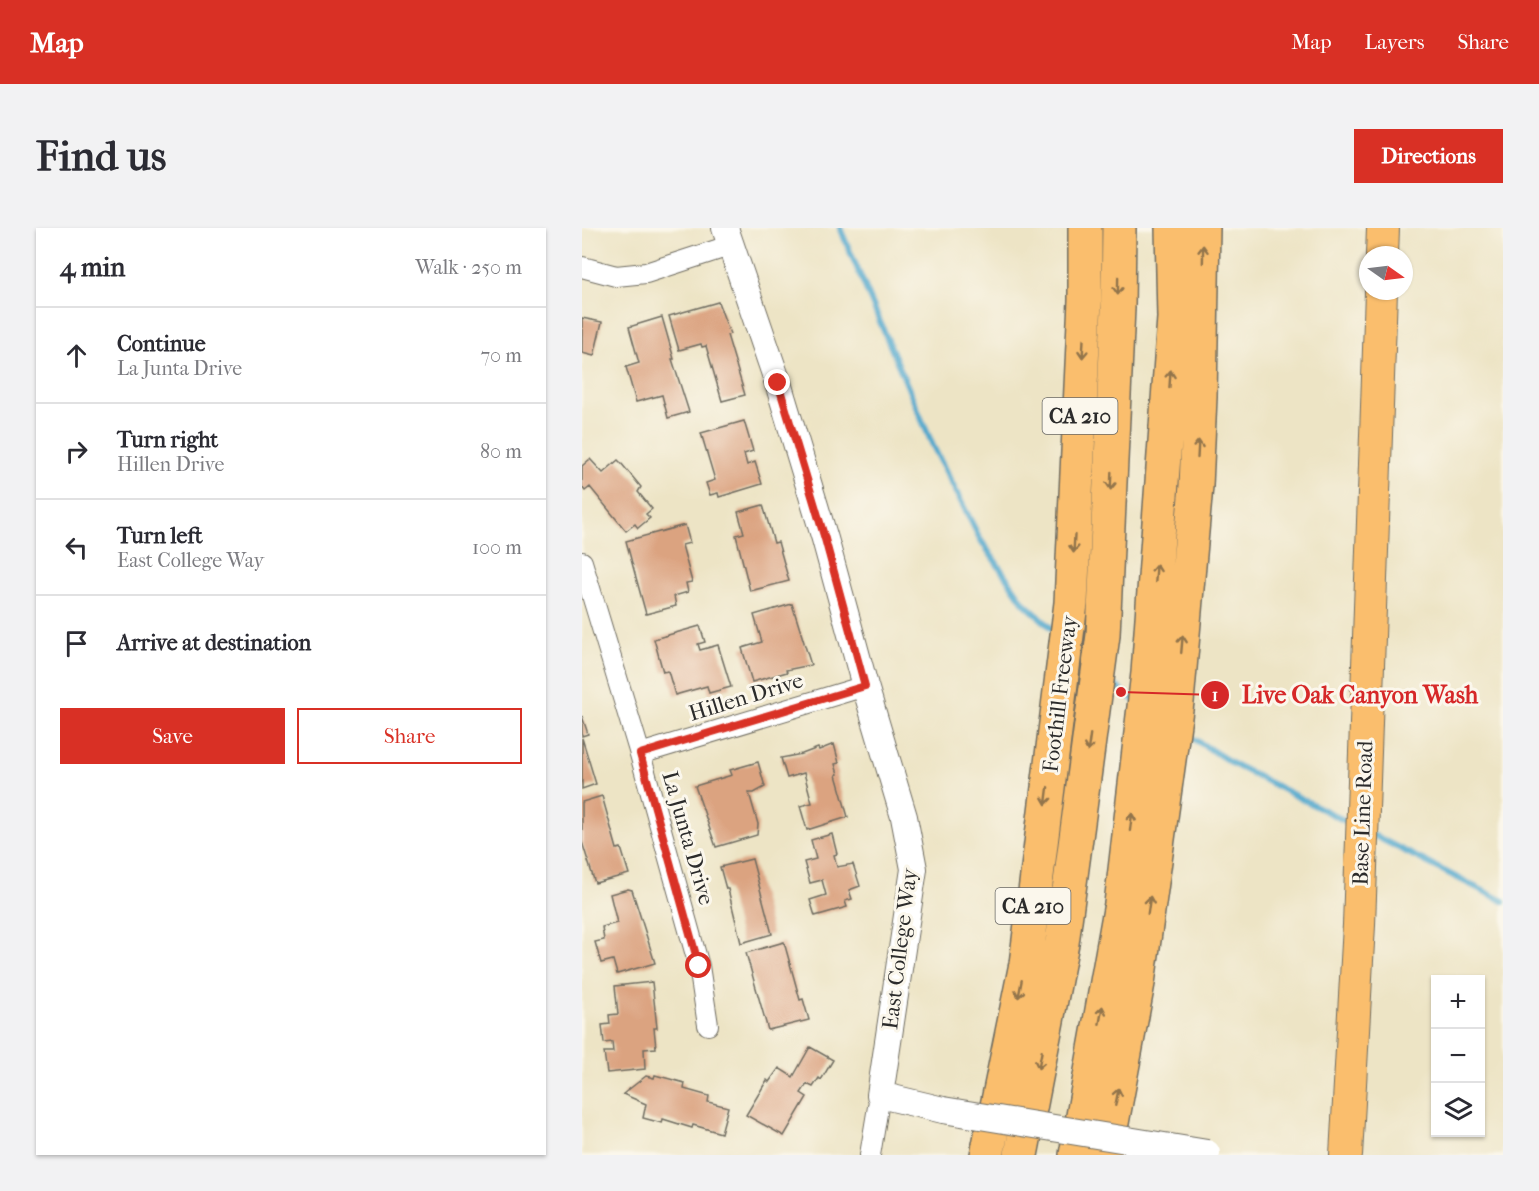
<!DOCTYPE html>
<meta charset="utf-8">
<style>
:root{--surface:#fff;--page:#f2f2f3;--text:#2b2b33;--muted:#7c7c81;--line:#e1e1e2;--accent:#d93025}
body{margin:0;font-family:"IM FELL French Canon",serif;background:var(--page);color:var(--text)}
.controls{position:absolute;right:18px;bottom:18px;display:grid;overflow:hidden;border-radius:0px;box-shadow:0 2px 4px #0004}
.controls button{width:54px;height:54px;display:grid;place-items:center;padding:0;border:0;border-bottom:2px solid var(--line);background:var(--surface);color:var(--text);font:30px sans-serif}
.compass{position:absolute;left:777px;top:18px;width:54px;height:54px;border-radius:50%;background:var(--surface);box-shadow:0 2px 4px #0004;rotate:104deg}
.stop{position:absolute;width:18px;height:18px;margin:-14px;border:4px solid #d93025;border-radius:50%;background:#fff}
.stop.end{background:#d93025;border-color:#fff;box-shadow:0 2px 6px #0008}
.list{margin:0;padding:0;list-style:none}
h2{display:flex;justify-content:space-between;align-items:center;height:78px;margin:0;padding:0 24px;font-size:26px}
h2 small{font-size:20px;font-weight:400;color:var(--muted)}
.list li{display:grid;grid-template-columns:39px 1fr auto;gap:18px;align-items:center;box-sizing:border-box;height:96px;padding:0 24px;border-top:2px solid var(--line)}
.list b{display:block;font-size:22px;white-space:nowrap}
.list p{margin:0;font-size:20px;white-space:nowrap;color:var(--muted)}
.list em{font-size:20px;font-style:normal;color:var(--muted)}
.actions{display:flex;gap:12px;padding:18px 24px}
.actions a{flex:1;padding:14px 0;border:2px solid var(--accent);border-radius:0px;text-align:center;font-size:21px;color:var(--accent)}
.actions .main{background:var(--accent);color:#fff}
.icon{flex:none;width:33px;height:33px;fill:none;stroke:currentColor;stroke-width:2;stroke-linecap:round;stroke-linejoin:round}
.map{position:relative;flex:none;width:921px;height:927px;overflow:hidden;border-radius:0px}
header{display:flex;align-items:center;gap:36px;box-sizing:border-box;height:84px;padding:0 30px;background:var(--accent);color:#fff}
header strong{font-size:28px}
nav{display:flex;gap:33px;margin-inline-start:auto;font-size:21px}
.intro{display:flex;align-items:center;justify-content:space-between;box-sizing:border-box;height:144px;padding:0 36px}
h1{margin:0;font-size:42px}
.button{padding:15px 27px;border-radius:0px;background:var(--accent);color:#fff;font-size:21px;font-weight:700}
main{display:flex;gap:36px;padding:0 36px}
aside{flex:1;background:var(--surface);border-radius:0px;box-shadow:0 2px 4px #0004}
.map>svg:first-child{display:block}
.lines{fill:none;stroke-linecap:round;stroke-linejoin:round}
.stream{stroke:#4fa7cc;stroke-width:6}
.building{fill:#dba380}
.minor-casing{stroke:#6f6c61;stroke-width:22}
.tertiary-casing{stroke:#6f6c61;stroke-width:28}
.primary-casing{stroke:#6f6c61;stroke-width:34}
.motorway-casing{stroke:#6f6c61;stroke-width:36}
.minor{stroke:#fff;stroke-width:20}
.tertiary{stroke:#fff;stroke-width:26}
.primary{stroke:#fabe6d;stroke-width:32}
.motorway{stroke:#fabe6d;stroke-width:33}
.tertiary-bridge-casing{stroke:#6f6c61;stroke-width:28;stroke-linecap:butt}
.tertiary-bridge{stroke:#fff;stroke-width:26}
.oneway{stroke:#92744c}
.route{stroke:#d93025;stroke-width:8}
.labels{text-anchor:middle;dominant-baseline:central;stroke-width:6;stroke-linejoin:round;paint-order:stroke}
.shield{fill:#fbf7ec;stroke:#696865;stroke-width:1.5}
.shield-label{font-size:21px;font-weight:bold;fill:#2b2b2b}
.street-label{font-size:22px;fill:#2b2b2b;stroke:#fbf7ec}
.leader{fill:none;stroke:#d62828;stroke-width:2}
.callout-dot{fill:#d62828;stroke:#fbf7ec;stroke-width:2}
.mark-label{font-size:18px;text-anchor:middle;font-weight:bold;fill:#fff}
.callout-label{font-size:24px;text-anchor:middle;font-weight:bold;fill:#d62828;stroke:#fbf7ec;stroke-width:6;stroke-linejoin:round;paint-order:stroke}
</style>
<header>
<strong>Map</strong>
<nav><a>Map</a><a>Layers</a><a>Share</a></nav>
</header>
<div class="intro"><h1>Find us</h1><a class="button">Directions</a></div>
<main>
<aside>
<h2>4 min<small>Walk · 250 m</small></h2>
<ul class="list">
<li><svg class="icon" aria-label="ahead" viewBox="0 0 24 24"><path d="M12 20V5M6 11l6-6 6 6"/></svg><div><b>Continue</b><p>La Junta Drive</p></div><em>70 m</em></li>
<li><svg class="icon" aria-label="right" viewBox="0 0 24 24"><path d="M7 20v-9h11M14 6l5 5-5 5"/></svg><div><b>Turn right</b><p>Hillen Drive</p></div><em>80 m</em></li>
<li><svg class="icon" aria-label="left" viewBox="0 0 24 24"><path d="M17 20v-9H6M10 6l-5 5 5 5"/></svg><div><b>Turn left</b><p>East College Way</p></div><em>100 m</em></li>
<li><svg class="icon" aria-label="arrive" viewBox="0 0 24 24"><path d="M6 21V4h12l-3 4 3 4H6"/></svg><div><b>Arrive at destination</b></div></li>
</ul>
<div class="actions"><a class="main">Save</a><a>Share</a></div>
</aside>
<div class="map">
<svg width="921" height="927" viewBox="0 0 921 927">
<rect width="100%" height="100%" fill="#fbf7ec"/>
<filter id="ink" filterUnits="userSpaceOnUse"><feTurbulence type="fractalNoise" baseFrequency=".0167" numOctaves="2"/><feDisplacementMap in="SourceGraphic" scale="12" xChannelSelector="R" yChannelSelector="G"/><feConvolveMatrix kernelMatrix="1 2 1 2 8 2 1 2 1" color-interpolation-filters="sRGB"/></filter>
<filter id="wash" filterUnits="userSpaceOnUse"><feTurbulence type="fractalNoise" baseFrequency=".008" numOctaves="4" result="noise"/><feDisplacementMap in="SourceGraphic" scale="24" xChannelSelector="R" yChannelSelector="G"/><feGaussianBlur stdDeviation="1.35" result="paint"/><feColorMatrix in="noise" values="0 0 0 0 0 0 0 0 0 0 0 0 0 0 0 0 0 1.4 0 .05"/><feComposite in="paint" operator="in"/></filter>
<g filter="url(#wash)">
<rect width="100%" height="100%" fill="#ede4c5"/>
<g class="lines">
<!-- stream -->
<path class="stream" d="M258,0L351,218L398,311L442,375L475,405
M527,453L552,472
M601,504L653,537L771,597
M791,607L921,673"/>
</g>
<g id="blocks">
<!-- building -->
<path class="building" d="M136,74L148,106L145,107L163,167L140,173L124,118L120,119L119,116L97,122L87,88Z
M80,89L92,131H90L107,184L86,190L80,167L54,174L44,139L57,135L47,99Z
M0,90L20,94L12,128L0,125Z
M162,193L171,223L162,226L165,237L173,234L180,256L137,269L136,265L128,267L124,255L133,252L119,205Z
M8,231L21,245L36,232L39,235L59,259L56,264L70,281L64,286L68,290L56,300L53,296L44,303L8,259L3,263L0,259V238Z
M181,277L192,315L196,314L207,353L168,363L154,307L162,305L156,284Z
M103,297L108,315L100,317L110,354L104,355L106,364L92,368L94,378L64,386L44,313Z
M210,376L229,437L204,442L205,444L170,454L160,420L180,414L172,387Z
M118,398L123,414L116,416L118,422L136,417L149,459L127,465L125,458L93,467L86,443L81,444L72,411Z
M0,488L6,506L0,508Z
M0,510L14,556L0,561Z
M252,516L257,535L253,536L256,546L254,547L266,589L225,602L218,578L230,575L222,545L205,550L199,530L220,526L236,520L237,522Z
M176,534L183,559L172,565H167L176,596L175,607L134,619L113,558L150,547L148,542Z
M20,568L35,621L39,620L47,646L13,655L0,614V574Z
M250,606L255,626L252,627L255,639L271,636L278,658L267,662L270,671L263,673L265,679L233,688L228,672L244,667L240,652L228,655L222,634L234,631L229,612Z
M170,631L190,706L159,715L146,661H144L138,639Z
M46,661L50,662L73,735L35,746L31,732L19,735L13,714L22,712L20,699L35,695L28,666Z
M202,714L218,772L221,771L227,792L186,802L164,725Z
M70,754L75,800H72L74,820L62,821L63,841L25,845L22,824H31L30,814L22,815L20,797L28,796L27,787L36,786L33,758Z
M228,819L251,832L239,852L237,850L231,859L225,856L219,865L225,869L202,908L164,887L185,852L187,854L197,840L211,849Z
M73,847L103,855L102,861L127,868L126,874L146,879L139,905L111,897L110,900L81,891L80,895L61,890L64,876L41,866L64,848L72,850Z"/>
</g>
</g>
<g filter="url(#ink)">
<use href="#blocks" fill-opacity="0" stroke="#6f6c61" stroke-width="1.5"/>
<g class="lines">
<defs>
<path id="minor" d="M0,39L34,48L64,45L150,17
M0,334L58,526L117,738L126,797
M58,526L283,458
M288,927L298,867"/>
<path id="tertiary" d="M143,0L196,155L243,311L283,458L322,589L332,641L298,867L361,882"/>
<path id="primary" d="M800,27L801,0
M764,927L777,697L799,63"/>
<path id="motorway" d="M405,927L444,736L489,375L503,72V0
M439,927L480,715L521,407L536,80L537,0
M494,927L539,676L566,445L592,90L590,0
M524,927L556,755L595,474L614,258L618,169L621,0"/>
</defs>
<!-- minor casing -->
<use href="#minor" class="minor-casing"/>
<!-- tertiary casing -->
<use href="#tertiary" class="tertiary-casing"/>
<!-- primary casing -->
<use href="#primary" class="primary-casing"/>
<!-- motorway casing -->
<use href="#motorway" class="motorway-casing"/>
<!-- minor -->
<use href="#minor" class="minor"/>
<!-- tertiary -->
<use href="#tertiary" class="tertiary"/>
<!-- primary -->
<use href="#primary" class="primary"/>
<!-- motorway -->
<use href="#motorway" class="motorway"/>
<defs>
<path id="tertiary-bridge" d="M361,882L625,925"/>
</defs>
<!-- tertiary-bridge casing -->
<use href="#tertiary-bridge" class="tertiary-bridge-casing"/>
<!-- tertiary-bridge -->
<use href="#tertiary-bridge" class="tertiary-bridge"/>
</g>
<!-- one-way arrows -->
<defs><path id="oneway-shaft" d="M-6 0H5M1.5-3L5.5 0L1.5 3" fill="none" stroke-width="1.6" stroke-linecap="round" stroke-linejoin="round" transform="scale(1.5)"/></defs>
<g class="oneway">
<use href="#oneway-shaft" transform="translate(621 26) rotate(-89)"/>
<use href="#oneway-shaft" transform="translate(536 58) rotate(91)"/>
<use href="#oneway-shaft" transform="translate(501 121) rotate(93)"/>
<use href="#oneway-shaft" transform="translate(588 151) rotate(-86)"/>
<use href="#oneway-shaft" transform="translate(616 221) rotate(-87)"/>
<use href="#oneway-shaft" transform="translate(529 253) rotate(92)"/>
<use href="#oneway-shaft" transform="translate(492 316) rotate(93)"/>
<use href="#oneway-shaft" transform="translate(574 345) rotate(-86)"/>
<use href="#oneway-shaft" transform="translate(600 416) rotate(-85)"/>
<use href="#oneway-shaft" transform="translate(507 515) rotate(98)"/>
<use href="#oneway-shaft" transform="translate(465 568) rotate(97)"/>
<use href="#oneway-shaft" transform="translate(549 594) rotate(-83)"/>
<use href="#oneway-shaft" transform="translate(567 677) rotate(-82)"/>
<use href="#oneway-shaft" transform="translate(438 761) rotate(101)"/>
<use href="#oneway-shaft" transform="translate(519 787) rotate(-80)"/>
<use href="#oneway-shaft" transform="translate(458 832) rotate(101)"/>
<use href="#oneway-shaft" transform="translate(535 869) rotate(-79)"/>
</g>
</g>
<g class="lines" filter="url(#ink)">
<!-- route -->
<path class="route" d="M117,738L58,526L283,458L243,311L196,155"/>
</g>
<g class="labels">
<!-- shield labels -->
<g class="shield">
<rect x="460.5" y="170" width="75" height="36" rx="4.5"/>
<rect x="413.5" y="660" width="75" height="36" rx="4.5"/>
</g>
<g class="shield-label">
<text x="498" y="188">CA 210</text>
<text x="451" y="678">CA 210</text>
</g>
<!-- street labels -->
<g class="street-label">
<text transform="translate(478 466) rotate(-83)">Foothill Freeway</text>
<text transform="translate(164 469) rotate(-17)">Hillen Drive</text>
<text transform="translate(781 585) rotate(-88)">Base Line Road</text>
<text transform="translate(106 610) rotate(74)">La Junta Drive</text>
<text transform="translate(318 721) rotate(-83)">East College Way</text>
</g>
</g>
<!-- callouts -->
<path class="leader" d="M539 464L633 467"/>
<g class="callout-dot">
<circle cx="539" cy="464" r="6"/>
<circle cx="633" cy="467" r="15"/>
</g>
<g class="mark-label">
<text x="633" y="473">1</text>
</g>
<g class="callout-label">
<text x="778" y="475">Live Oak Canyon Wash</text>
</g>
</svg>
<div class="controls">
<button>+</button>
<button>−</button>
<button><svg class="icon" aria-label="layers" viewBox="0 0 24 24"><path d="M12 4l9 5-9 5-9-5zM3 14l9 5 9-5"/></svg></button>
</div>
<svg class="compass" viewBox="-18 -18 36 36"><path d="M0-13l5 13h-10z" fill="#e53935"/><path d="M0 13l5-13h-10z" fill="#7c7c81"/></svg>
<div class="stop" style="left:117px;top:738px"></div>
<div class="stop end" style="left:196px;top:155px"></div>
</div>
</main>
